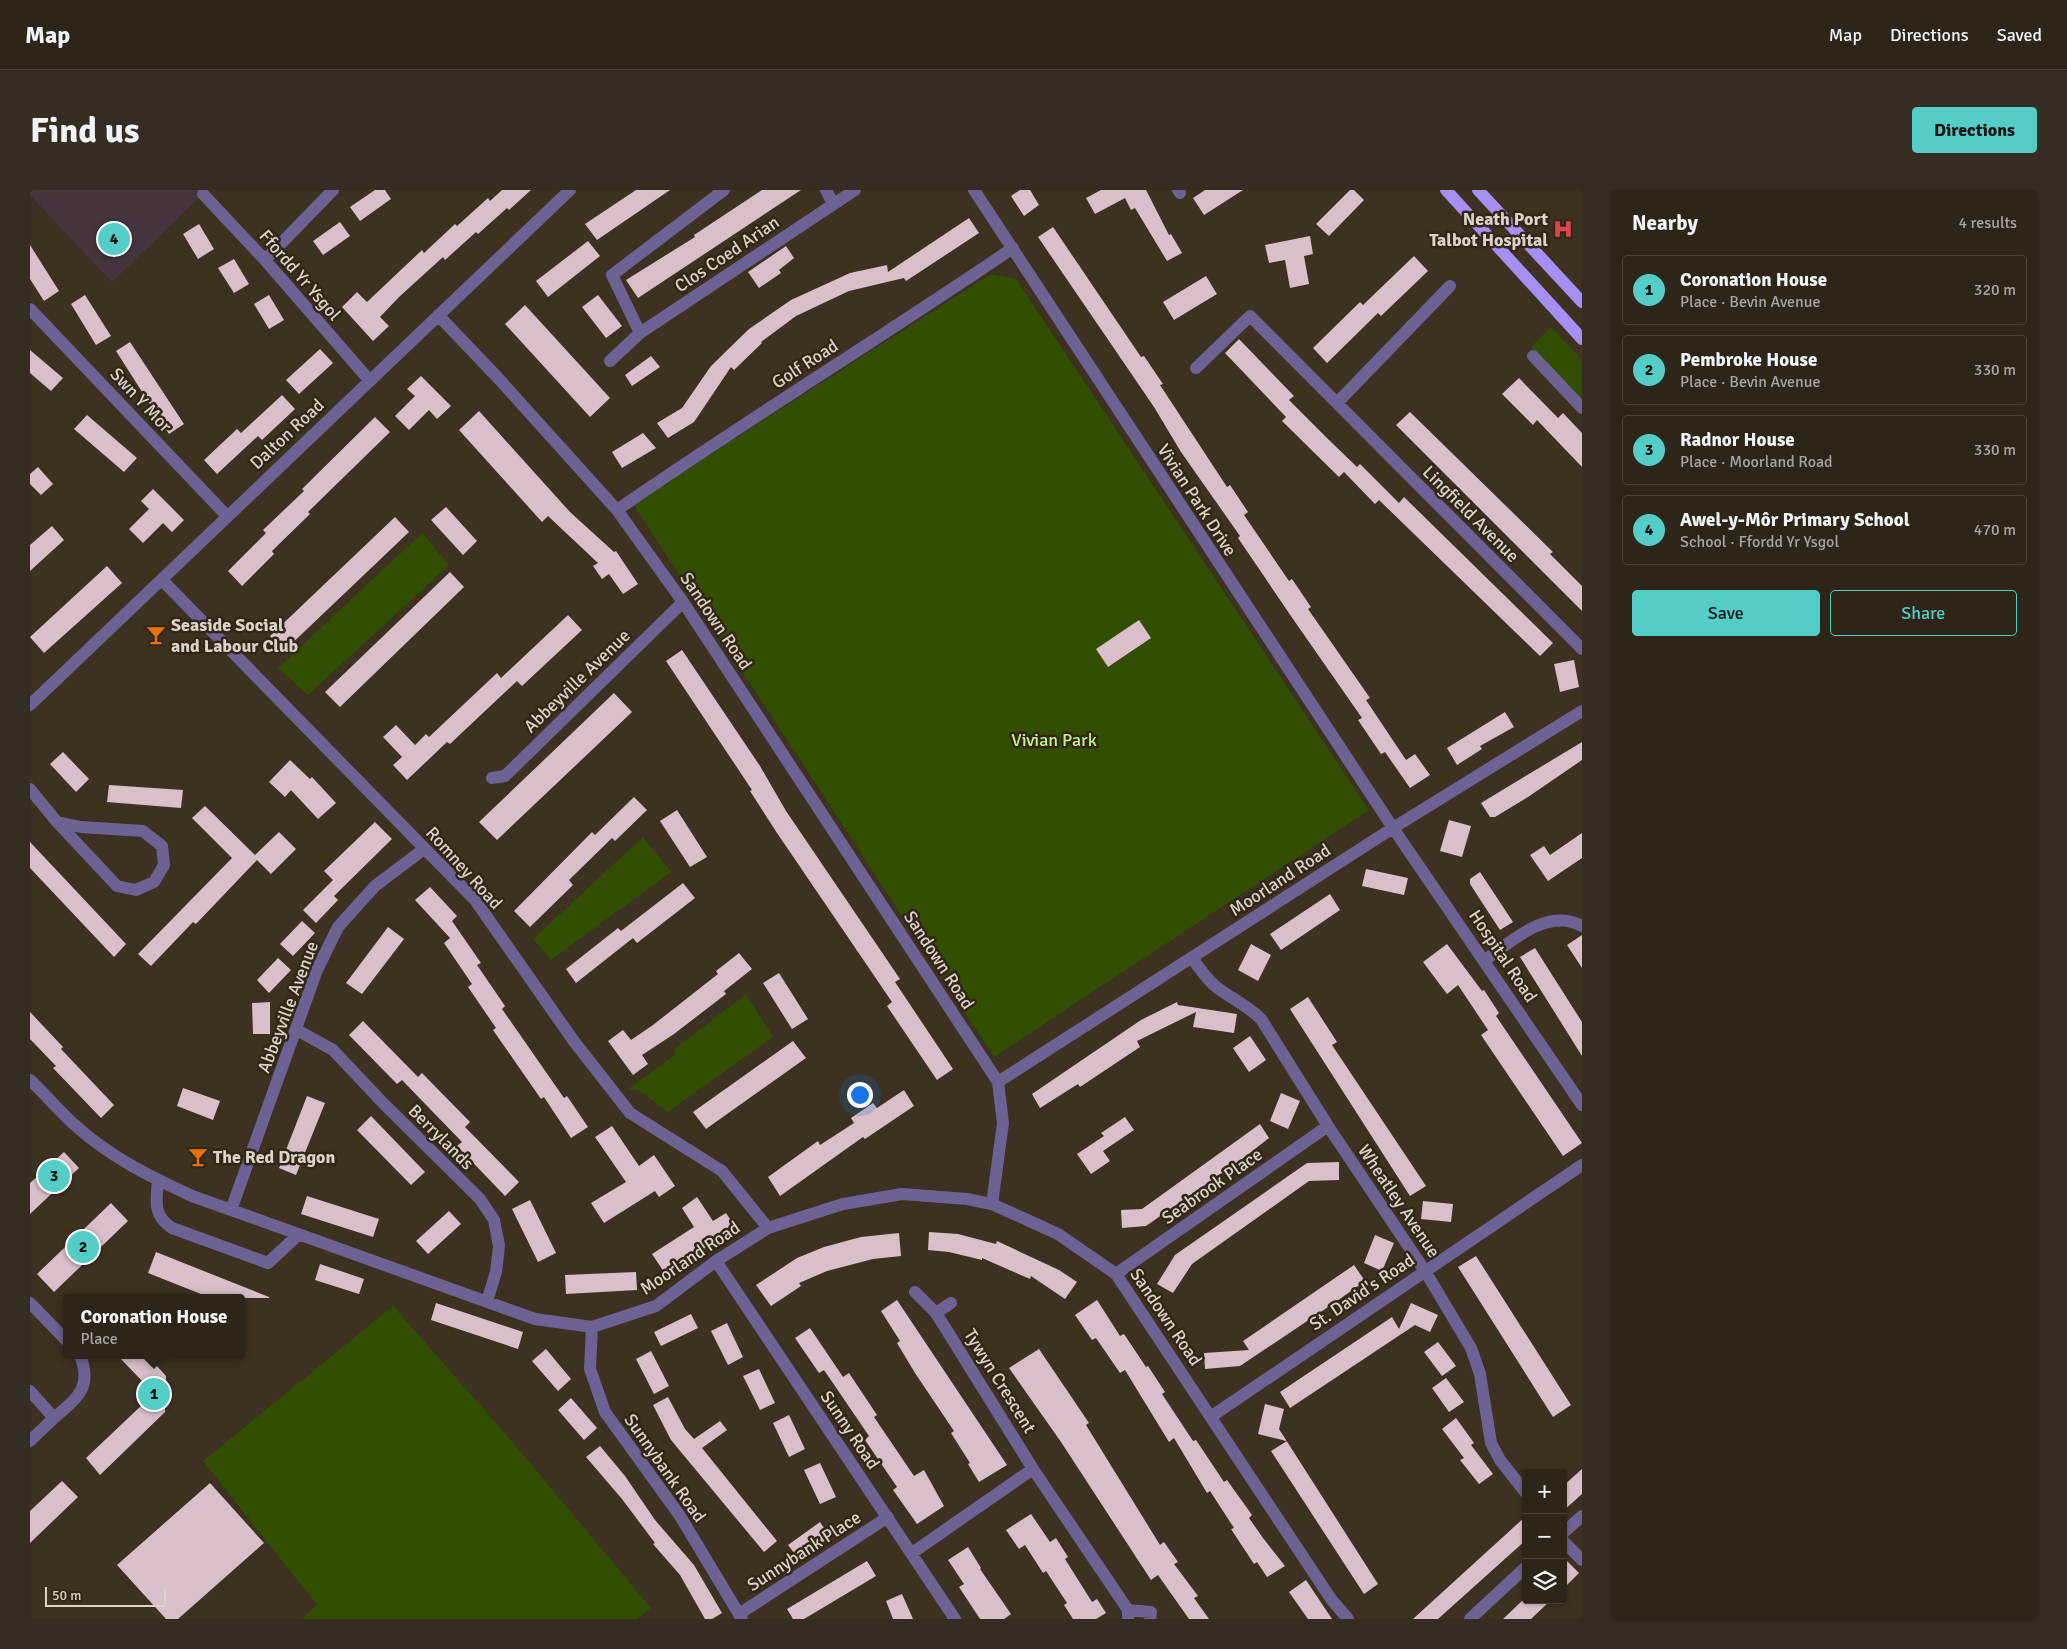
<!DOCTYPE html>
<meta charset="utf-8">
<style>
:root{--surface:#2e2519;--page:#362d22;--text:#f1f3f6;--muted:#a7a5a2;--line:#494238;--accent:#54cdc7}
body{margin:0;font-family:Signika,sans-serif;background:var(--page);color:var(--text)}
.controls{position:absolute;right:15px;bottom:15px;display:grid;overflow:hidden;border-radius:5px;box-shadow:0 1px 4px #0004}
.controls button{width:45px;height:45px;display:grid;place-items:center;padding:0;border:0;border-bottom:1px solid var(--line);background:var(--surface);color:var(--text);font:25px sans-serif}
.scale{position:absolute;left:15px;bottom:12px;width:121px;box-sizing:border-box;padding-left:5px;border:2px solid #dad3c9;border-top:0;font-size:14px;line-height:18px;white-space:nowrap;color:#dad3c9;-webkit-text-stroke:4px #322717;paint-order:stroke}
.you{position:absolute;left:829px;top:904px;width:18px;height:18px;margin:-12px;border:4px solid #fff;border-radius:50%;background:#1a73e8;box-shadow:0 0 0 8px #1a73e833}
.badge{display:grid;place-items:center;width:32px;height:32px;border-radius:50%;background:var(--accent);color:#111;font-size:16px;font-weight:700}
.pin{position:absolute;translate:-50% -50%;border:2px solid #fff;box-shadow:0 1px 5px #0006}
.popup{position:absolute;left:33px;top:1104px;width:182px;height:65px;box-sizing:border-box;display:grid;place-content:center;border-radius:5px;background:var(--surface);filter:drop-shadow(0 1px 4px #0005);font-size:16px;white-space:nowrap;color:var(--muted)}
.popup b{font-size:19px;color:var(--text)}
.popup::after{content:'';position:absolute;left:50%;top:100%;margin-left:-10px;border:10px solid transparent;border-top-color:var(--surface)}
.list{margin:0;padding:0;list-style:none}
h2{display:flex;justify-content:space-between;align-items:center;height:65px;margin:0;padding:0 20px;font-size:21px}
h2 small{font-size:16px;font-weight:400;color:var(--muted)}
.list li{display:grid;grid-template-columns:32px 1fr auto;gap:15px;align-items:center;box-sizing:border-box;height:70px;margin:0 10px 10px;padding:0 10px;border:1px solid var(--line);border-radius:5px}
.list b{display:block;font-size:19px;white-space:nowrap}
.list p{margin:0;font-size:16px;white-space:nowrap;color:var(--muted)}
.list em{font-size:16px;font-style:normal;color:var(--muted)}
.actions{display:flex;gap:10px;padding:15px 20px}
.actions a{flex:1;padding:11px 0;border:1px solid var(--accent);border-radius:5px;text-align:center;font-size:18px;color:var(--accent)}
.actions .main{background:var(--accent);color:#111}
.icon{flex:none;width:28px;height:28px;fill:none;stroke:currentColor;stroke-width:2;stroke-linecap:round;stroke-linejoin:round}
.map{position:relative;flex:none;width:1552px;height:1429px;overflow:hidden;border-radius:5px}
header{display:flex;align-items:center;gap:30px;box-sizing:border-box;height:70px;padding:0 25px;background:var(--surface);border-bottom:1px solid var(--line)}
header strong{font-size:24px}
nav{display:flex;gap:28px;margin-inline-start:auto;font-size:18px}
.intro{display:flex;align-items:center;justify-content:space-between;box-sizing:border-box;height:120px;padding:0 30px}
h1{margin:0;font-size:35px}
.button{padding:12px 22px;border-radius:5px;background:var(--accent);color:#111;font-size:18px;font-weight:700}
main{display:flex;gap:30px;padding:0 30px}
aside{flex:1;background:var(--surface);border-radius:5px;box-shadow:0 1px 4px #0004}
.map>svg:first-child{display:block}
.education{fill:#46353f}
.green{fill:#324e00}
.building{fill:#d9bfc9}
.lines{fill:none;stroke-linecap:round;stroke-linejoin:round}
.minor{stroke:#6d6293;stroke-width:12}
.major{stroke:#a68ef2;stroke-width:12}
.labels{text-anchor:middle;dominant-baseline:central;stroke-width:5;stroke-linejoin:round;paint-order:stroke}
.poi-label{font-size:18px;font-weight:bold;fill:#dad3c9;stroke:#322717;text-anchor:start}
.street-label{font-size:18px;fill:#dad3c9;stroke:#322717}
.park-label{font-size:18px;fill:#c4f38d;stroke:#322717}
</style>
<header>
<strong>Map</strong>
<nav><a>Map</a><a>Directions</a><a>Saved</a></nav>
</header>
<div class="intro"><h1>Find us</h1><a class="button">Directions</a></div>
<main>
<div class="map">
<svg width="1552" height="1429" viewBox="0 0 1552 1429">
<rect width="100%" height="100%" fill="#3d3121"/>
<!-- education -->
<path class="education" d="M0,0H177L82,92L0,5Z"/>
<!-- green -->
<path class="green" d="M961,84L986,89L1339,620L964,867L603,314Z
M1521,137L1552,170V212L1501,157Z
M392,343L419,375L278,505L248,478Z
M613,647L641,682L521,770L503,749Z
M716,804L743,847L638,922L610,901L598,899L645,865L643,860Z
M363,1116L480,1249L621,1418L607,1429H272L287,1415L173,1271Z"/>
<!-- building -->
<path class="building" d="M345,0H355L361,9L330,31L320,17Z
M472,0H501L479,20L477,18L448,44L446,42L415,70L413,67L369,107L350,127L359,136L343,151L312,117L327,102L337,112L392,60L394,63L425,34L427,36L458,8L460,11Z
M606,0H640L567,50L555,34Z
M732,0H771L608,108L596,90L665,47L664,45Z
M990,0H1000L1009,15L994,26L981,6Z
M1071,0H1116L1139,45L1141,44L1152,63L1137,71L1105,18L1101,20L1095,8L1065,24L1056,8Z
M1175,0H1213L1174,25L1163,8Z
M1320,0H1324L1334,10L1299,46L1286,34Z
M939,28L949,43L876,91L874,88L819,101L766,126L731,152L732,153L704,180L701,177L664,232L638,248L627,233L652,218L681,176L719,139L761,110L820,83L857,75L858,82Z
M310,32L320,46L293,65L283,51Z
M169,34L184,59L168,69L153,44Z
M1023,37L1111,167L1114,166L1133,194L1130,195L1197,297L1200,295L1218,322L1214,325L1259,391L1262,389L1281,417L1278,419L1340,508L1336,510L1376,570L1385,564L1400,585L1380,598L1355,562L1351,564L1328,530L1332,528L1263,429L1208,348L1210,346L1151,262L1124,217L1008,47Z
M1280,46L1283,64L1274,66L1279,94L1260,98L1255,70L1239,73L1235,55Z
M558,51L570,66L518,107L506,91Z
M0,55L29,101L14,111L0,89Z
M756,56L764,68L749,80L751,83L729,98L718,82Z
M1384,66L1398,81L1351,126L1348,123L1297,173L1283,158L1330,112L1333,115Z
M204,69L219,94L204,103L188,78Z
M1176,86L1187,104L1144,130L1133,112Z
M55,105L81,146L66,155L41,114Z
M239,105L254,130L239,139L224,114Z
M568,105L592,136L576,148L552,117Z
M495,115L580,208L560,227L475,134Z
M1209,149L1264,206L1259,210L1299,250L1327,277L1330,274L1369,313L1374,307L1523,453L1510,466L1349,310L1345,314L1314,282L1309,287L1252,231L1256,227L1195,163Z
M100,152L154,234L139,244L86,161Z
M290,159L303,173L269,204L256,190Z
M0,160L33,188L21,201L0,183Z
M621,166L630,177L602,196L595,185Z
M391,186L421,216L407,229L399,220L379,240L365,226L385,206L377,199Z
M1489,188L1528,228L1533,223L1552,243V277L1507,230L1503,235L1472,204Z
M252,205L265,219L232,250L228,246L187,284L174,270L207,239L211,243Z
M449,221L540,322L584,362L586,361L608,394L593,404L579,384L572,389L563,376L568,373L518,326L512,332L429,240Z
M1380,222L1523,362L1520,364L1552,396V421L1366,235Z
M57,225L107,268L94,282L44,239Z
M345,227L360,242L278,322L280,324L242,361L244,364L212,396L198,381L236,343L233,340L274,301L272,299Z
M613,243L626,258L592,278L582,262Z
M8,277L23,294L11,305L0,294V284Z
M123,299L154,330L142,342L133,333L113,353L99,339L119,319L111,311Z
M416,317L447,351L433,365L401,330Z
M365,327L379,342L254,461L240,446Z
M22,336L34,350L0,381V355Z
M77,376L92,393L14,463L0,447Z
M420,382L434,397L310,517L295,502Z
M538,425L552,440L492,496L487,491L420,554L417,552L377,590L363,575L372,567L353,547L366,535L385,555L396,544L399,547L467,483L471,488Z
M1109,430L1121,448L1078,477L1066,459Z
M652,460L730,576L756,621L870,789L865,792L923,879L907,890L857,816L862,812L747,643L720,601L722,600L636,471Z
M1544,470L1549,497L1530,502L1524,474Z
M584,503L602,522L467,650L449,632Z
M1475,522L1484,537L1450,556L1452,559L1427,575L1417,558Z
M1552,552V570L1498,607L1465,627H1460L1451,613Z
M33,562L59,589L46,602L20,574Z
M260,570L280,589L282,587L306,613L288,629L261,600L255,607L239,592Z
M79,595L153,600L151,618L77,612Z
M604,607L617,620L585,651L582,648L539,690L543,695L500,737L484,721L562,642L565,645Z
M175,616L225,665L249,642L266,659L241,684L227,670L166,734L163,732L121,776L108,764L202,668L162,628Z
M647,620L677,667L660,677L630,631Z
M1419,630L1441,636L1432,667L1410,661Z
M345,632L362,649L304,706L308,710L286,733L273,720L303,690L294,681Z
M1552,643V668L1518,691L1500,665L1514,656L1520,665Z
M0,652L96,754L84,767L0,678Z
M1336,679L1378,688L1374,705L1332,696Z
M1450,682L1483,732L1470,740L1440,694V689Z
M653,693L665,708L607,753L603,748L546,793L536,779L588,738L591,741Z
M400,697L427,726L422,731L451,773L447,775L475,816L472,819L534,908L537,906L558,937L541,948L514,907L511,909L463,840L466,838L438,797L442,794L414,753L420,748L385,710Z
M1300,704L1310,720L1251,760L1240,744Z
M272,731L285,743L263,766L250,754Z
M358,737L374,749L332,804L316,793Z
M1552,745V778L1537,755Z
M1221,754L1241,765L1228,791L1208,780Z
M1417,754L1452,801L1454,800L1469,823L1466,826L1552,953L1533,966L1451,845L1458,840L1428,795L1417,804L1393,772Z
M1505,758L1552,832V866L1490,767Z
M709,763L722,779L694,801L696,804L644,844L612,865L618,874L603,885L578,851L593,840L601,850L623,835L688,784L686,781Z
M248,768L261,780L239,803L227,790Z
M749,783L778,829L762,839L733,793Z
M1278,807L1307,852L1302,855L1396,996L1380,1006L1260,819Z
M240,812V844H223L222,813Z
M1147,812L1148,815L1207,824L1204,843L1163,837L1166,822L1107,851L1110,857L1050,897L1048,894L1010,918L1002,904L1111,830Z
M0,822L33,857L31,859L84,915L71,928L23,878L26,876L0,849Z
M333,831L388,887L392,883L440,932L435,937L489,992L475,1006L427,956L432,952L372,890L367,894L319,845Z
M1220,846L1236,870L1219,882L1203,858Z
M763,851L776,868L676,939L663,922Z
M153,898L190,911L183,930L147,916Z
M874,900L884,916L835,949L833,947L750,1006L738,987L788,951L790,955L824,933L821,928L843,913L847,918Z
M1251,903L1270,911L1258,939L1240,931Z
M277,906L295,913L266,985L249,978Z
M341,926L395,982L381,995L327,940Z
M1095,927L1104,940L1073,961L1080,971L1061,984L1047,964L1074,946L1071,943Z
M1230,934L1239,948L1212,969L1116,1036L1092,1038L1091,1020L1112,1019Z
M582,936L609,976L624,965L645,996L629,1007L625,1001L574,1033L561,1013L596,992L565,947Z
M34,962L49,978L0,1024V993Z
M1309,972V990L1279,991L1162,1074L1143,1103L1127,1094L1145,1065L1277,973Z
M277,1006L349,1029L343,1047L271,1024Z
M667,1007L683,1031L696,1023L706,1038L666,1064L665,1063L634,1082L622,1064L664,1037L652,1018Z
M500,1010L526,1063L508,1072L482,1019Z
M1393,1011L1423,1014L1421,1032L1391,1029Z
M81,1013L98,1031L24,1102L7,1084Z
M419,1021L431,1034L398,1064L386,1051Z
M899,1042L928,1044L966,1054L967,1051L1029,1080L1047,1092L1035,1109L1001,1086L1000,1089L952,1068V1070L919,1062L898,1060Z
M869,1043L871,1066L843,1069L797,1081L769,1093L771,1096L741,1116L726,1095L767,1068L794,1057L831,1047Z
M1345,1045L1364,1053L1352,1081L1334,1073Z
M126,1062L239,1107V1108H181L118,1083Z
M1446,1066L1541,1215L1523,1227L1428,1077Z
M290,1074L334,1089L329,1104L285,1090Z
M1324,1075L1335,1091L1307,1111L1210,1176L1175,1179L1174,1163L1219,1160L1213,1151Z
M606,1082L607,1100L536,1104L535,1085Z
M867,1110L977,1275L949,1292L938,1274L940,1273L921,1243L924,1241L885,1183L867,1153L870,1151L851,1121Z
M1067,1110L1090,1146L1094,1144L1116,1177L1118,1176L1135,1202L1132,1204L1163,1251L1166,1250L1194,1292L1197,1290L1222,1325L1219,1328L1233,1348L1255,1376L1237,1387L1227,1372L1224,1374L1201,1339L1204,1338L1180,1301L1177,1303L1144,1248L1139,1252L1095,1180L1090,1183L1066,1148L1062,1150L1045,1125Z
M406,1113L493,1142L488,1159L401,1130Z
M1381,1113L1408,1125L1400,1142L1385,1135L1260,1218L1250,1202L1362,1127L1369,1139Z
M661,1124L668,1138L631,1156L624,1142Z
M697,1133L713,1167L698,1175L681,1141Z
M780,1138L813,1187L819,1183L847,1225L844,1227L884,1286L894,1280L914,1316L887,1334L863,1300L867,1297L835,1250L839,1246L794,1180L789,1183L765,1148Z
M1408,1152L1426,1176L1412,1186L1394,1162Z
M516,1159L541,1189L528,1201L502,1171Z
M1009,1159L1059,1233L1056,1235L1130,1355L1134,1352L1148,1372L1144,1374L1168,1406L1164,1408L1179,1429H1159L1128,1385L1121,1390L1031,1252L979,1178Z
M621,1161L639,1196L624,1204L606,1169Z
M87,1165H117L136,1186L135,1222L70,1285L56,1268L112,1215L114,1193Z
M729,1179L745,1213L730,1220L713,1186Z
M1416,1188L1434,1212L1419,1222L1402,1198Z
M638,1207L655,1239L664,1249L690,1231L697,1240L672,1258L747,1351L734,1362L641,1250L623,1215Z
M541,1208L567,1238L554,1250L528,1220Z
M1235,1214L1254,1219L1249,1239L1348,1394L1334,1404L1241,1261L1257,1251L1228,1244Z
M759,1225L775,1259L759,1267L743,1233Z
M1426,1228L1444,1253L1441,1255L1463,1284L1449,1294L1430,1270L1434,1268L1412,1239Z
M570,1256L595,1286L625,1330L664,1375L692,1423L682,1429H675L650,1385L623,1354L625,1353L592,1309L556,1267Z
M790,1273L806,1307L790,1314L774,1280Z
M1552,1279V1304L1533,1321V1296Z
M32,1291L48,1307L0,1353V1321Z
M180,1293L234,1353L148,1429H136L87,1375Z
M1001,1324L1020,1352L1026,1348L1038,1367L1035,1369L1062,1412L1067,1409L1076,1423L1066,1429H1043L1034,1415L1037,1413L1016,1381L1013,1383L995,1355L989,1359L976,1340Z
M1496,1326V1350L1408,1429H1383Z
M790,1332L800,1347L769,1369L758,1355Z
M938,1357L951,1378L950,1379L981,1424L974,1429H950L929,1397L934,1394L918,1370Z
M1533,1367L1549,1383L1533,1399Z
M837,1371L846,1386L774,1429H763L757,1419Z
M1276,1390L1302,1429H1278L1259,1402Z
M872,1404L883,1429H863L856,1411Z
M1493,1410H1521L1501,1429H1473Z"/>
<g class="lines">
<!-- minor -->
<path class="minor" d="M694,0L582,85L610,143L825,0
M796,0L803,14
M944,0L1363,638L1552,915
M1148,0L1150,3
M173,4L235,70L340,191
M235,70L303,0
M0,119L197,326
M408,125L468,188L587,320L653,412L968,892L973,933L962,1014
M1503,166L1552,218
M580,171L610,143
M1166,178L1220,126L1552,459
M1307,213L1420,96
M587,320C717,230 852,147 983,58
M132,390L445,710L543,850L600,923L692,981L738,1038
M0,515L540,0
M462,588L475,586L653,412
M0,599L27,632L87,696L106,700L124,692L134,675L132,656L113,641L51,637L27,632
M1162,768C1169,778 1176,788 1185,796C1200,808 1217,815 1231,829L1298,936L1395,1081L1441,1158L1450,1184L1461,1253L1470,1270L1496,1303
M1455,770C1481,752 1517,717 1552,736
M267,840L303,860L353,913L450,1009L464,1030L469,1056L466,1082L457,1111
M0,890C16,905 30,922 46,936C80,967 121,987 162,1006L505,1129L562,1137L626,1116L686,1071L738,1038L813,1014L872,1004L937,1009L962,1014L1028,1044L1086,1084L1301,1409L1318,1429
M968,892L1363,638L1552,521
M128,990C126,1011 123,1026 142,1038L238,1073L268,1045
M201,1020L287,780L308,737L345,696L394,659
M686,1071L925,1429
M1086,1084L1298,936
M885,1102L906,1123L1003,1279L1098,1420V1429
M0,1113L36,1150
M906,1123L921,1113
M562,1137L560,1179L575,1222L650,1326L712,1429
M0,1201L24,1228C47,1208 63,1198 50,1165
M1182,1226L1552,975
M0,1251L24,1228
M1533,1343L1552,1326
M1533,1351L1552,1370
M882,1363L1003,1279
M1098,1420L1121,1422L1120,1429
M709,1424L858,1327
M1440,1429L1496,1377"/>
<!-- major -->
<path class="major" d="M1416,0L1552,149
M1448,0L1552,112"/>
</g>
<!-- icons -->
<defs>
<symbol id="hospital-bare" viewBox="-9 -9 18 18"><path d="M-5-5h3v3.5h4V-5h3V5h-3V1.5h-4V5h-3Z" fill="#e0444e" stroke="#322717" stroke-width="2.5" paint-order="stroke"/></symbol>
<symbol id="bar-bare" viewBox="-9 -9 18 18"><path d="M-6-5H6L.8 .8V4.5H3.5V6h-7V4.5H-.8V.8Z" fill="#e8710a" stroke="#322717" stroke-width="2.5" paint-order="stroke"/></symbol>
</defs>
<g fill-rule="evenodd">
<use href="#hospital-bare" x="1519" y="25" width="28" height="28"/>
<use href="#bar-bare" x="112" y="431" width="28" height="28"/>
<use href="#bar-bare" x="154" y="953" width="28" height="28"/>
</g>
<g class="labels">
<!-- poi labels -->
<g class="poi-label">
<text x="1518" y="29" text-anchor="end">Neath Port<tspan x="1518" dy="21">Talbot Hospital</tspan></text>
<text x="141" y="435">Seaside Social<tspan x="141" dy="21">and Labour Club</tspan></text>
<text x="183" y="967">The Red Dragon</text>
</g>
<!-- street labels -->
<g class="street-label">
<text transform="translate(697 64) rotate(-34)">Clos Coed Arian</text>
<text transform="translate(270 85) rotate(49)">Ffordd Yr Ysgol</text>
<text transform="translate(775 174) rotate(-33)">Golf Road</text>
<text transform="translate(111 210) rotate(47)">Swn Y Mor</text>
<text transform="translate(257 244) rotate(-43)">Dalton Road</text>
<text transform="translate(1167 310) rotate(57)">Vivian Park Drive</text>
<text transform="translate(1441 324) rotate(45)">Lingfield Avenue</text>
<text transform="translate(686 431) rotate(56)">Sandown Road</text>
<text transform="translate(547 491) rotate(-44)">Abbeyville Avenue</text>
<text transform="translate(434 678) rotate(48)">Romney Road</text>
<text transform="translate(1250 690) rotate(-33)">Moorland Road</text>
<text transform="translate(1473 766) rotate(56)">Hospital Road</text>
<text transform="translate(909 770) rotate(57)">Sandown Road</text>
<text transform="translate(258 817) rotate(-69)">Abbeyville Avenue</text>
<text transform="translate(411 947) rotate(45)">Berrylands</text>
<text transform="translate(1182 996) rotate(-35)">Seabrook Place</text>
<text transform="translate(1369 1011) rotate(56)">Wheatley Avenue</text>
<text transform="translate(660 1068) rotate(-34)">Moorland Road</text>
<text transform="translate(1332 1102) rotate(-34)">St. David's Road</text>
<text transform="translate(1136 1127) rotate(56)">Sandown Road</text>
<text transform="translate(970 1191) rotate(58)">Tywyn Crescent</text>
<text transform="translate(820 1240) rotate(56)">Sunny Road</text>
<text transform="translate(635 1278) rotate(55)">Sunnybank Road</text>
<text transform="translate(774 1361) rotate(-33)">Sunnybank Place</text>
</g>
<!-- park labels -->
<g class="park-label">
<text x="1024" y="550">Vivian Park</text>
</g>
</g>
</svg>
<div class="controls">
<button>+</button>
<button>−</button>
<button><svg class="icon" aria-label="layers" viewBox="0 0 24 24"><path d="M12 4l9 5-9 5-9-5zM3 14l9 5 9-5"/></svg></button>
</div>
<div class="scale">50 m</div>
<div class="you"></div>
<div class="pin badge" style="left:124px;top:1204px">1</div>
<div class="popup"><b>Coronation House</b>Place</div>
<div class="pin badge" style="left:53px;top:1057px">2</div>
<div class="pin badge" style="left:24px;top:986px">3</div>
<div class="pin badge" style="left:84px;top:49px">4</div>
</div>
<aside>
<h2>Nearby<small>4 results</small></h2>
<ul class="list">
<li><span class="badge">1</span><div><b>Coronation House</b><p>Place · Bevin Avenue</p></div><em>320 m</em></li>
<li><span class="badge">2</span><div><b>Pembroke House</b><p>Place · Bevin Avenue</p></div><em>330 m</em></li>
<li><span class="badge">3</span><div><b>Radnor House</b><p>Place · Moorland Road</p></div><em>330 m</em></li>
<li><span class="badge">4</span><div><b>Awel-y-Môr Primary School</b><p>School · Ffordd Yr Ysgol</p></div><em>470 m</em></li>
</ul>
<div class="actions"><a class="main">Save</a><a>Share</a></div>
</aside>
</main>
